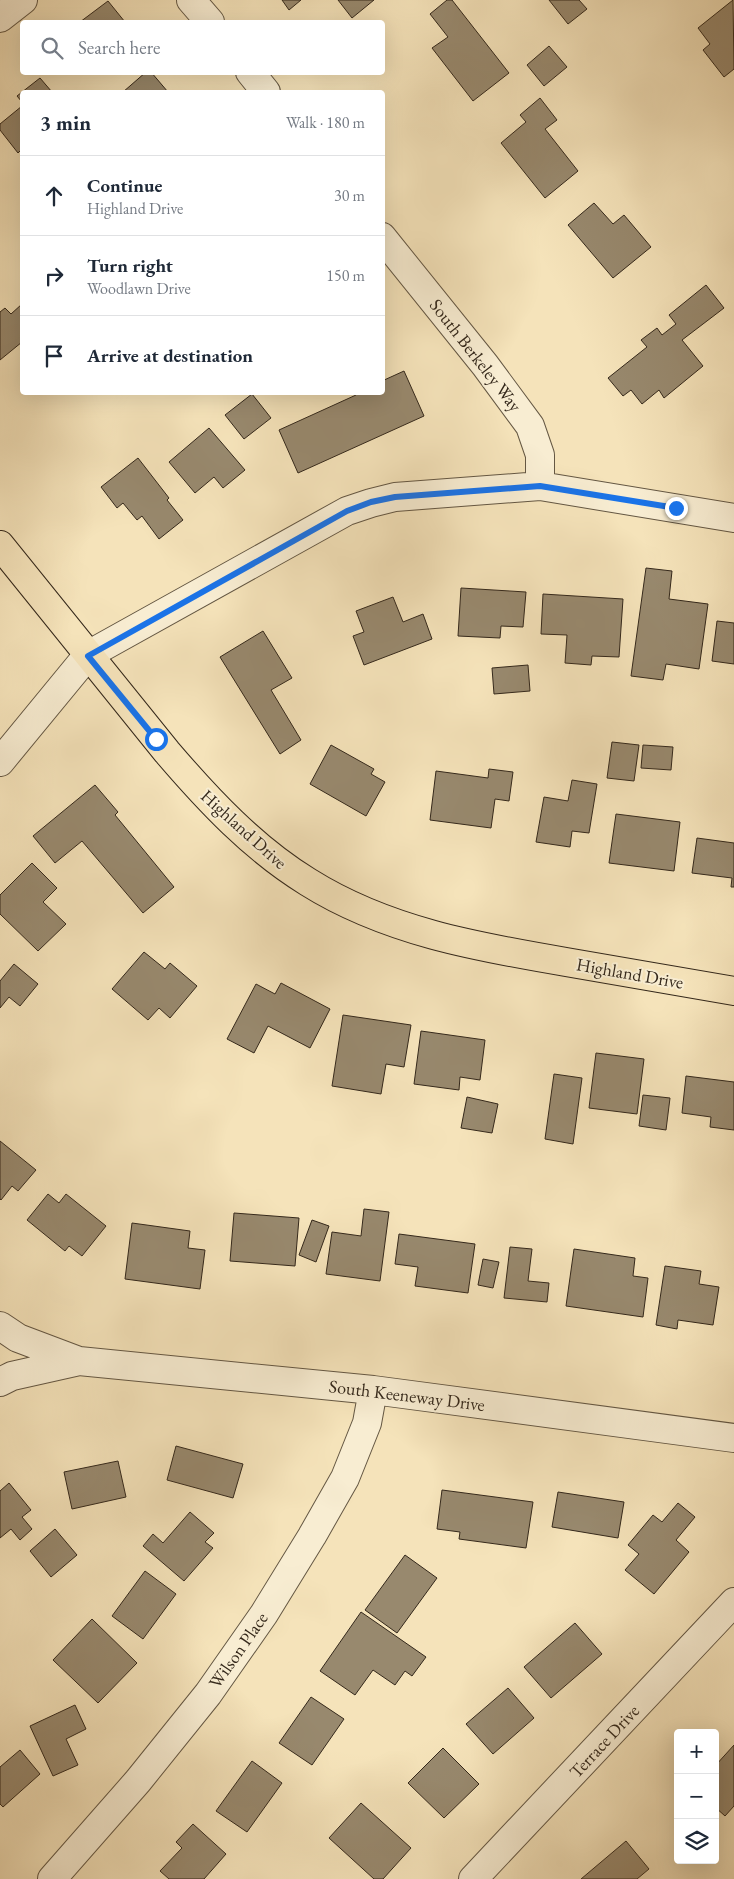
<!DOCTYPE html>
<meta charset="utf-8">
<style>
:root{--surface:#fff;--page:#f2f2f3;--text:#1f2937;--muted:#747a83;--line:#e0e1e3}
body{margin:0;font-family:"EB Garamond",serif;background:var(--page);color:var(--text)}
.controls{position:absolute;right:15px;bottom:15px;display:grid;overflow:hidden;border-radius:5px;box-shadow:0 5px 20px #0002}
.controls button{width:45px;height:45px;display:grid;place-items:center;padding:0;border:0;border-bottom:1px solid var(--line);background:var(--surface);color:var(--text);font:25px sans-serif}
.stop{position:absolute;width:15px;height:15px;margin:-11px;border:4px solid #1a73e8;border-radius:50%;background:#fff}
.stop.end{background:#1a73e8;border-color:#fff;box-shadow:0 1px 5px #0008}
.list{margin:0;padding:0;list-style:none}
h2{display:flex;justify-content:space-between;align-items:center;height:65px;margin:0;padding:0 20px;font-size:21px}
h2 small{font-size:16px;font-weight:400;color:var(--muted)}
.list li{display:grid;grid-template-columns:32px 1fr auto;gap:15px;align-items:center;box-sizing:border-box;height:80px;padding:0 20px;border-top:1px solid var(--line)}
.list b{display:block;font-size:19px;white-space:nowrap}
.list p{margin:0;font-size:16px;white-space:nowrap;color:var(--muted)}
.list em{font-size:16px;font-style:normal;color:var(--muted)}
.icon{flex:none;width:28px;height:28px;fill:none;stroke:currentColor;stroke-width:2;stroke-linecap:round;stroke-linejoin:round}
.map{position:relative;flex:none;width:734px;height:1879px;overflow:hidden}
.search{position:absolute;background:var(--surface);box-shadow:0 5px 20px #0002;left:20px;top:20px;width:365px;height:55px;display:flex;align-items:center;gap:12px;box-sizing:border-box;padding:0 18px;border-radius:5px;color:var(--muted);font-size:19px}
.panel{position:absolute;background:var(--surface);box-shadow:0 5px 20px #0002;left:20px;top:90px;width:365px;height:305px;border-radius:5px}
.map>svg:first-child{display:block}
.building{fill:#98896e;stroke:#34281b}
.lines{fill:none;stroke-linecap:round;stroke-linejoin:round}
.minor-casing{stroke:#645743;stroke-width:30}
.major-casing{stroke:#34281b;stroke-width:30}
.minor{stroke:#f8edd2;stroke-width:28}
.major{stroke:#f5e3ba;stroke-width:28}
.route{stroke:#1a73e8;stroke-width:6}
.labels{text-anchor:middle;dominant-baseline:central;stroke-width:4;stroke-linejoin:round;paint-order:stroke}
.street-label{font-size:18px;fill:#34281b;stroke:#f8edd2}
</style>
<div class="map">
<svg width="734" height="1879" viewBox="0 0 734 1879">
<rect width="100%" height="100%" fill="#f5e3ba"/>
<filter id="stains"><feTurbulence type="fractalNoise" baseFrequency=".004" numOctaves="4"/><feColorMatrix values="0 0 0 0 .2 0 0 0 0 .09 0 0 0 0 .02 0 0 0 .5 -.17"/></filter>
<radialGradient id="worn" r=".72"><stop offset=".6" stop-color="#630" stop-opacity="0"/><stop offset="1" stop-color="#630" stop-opacity=".3"/></radialGradient>
<!-- building -->
<path class="building" d="M282,0H301L289,10Z
M338,0H374L352,18Z
M447,0H452L509,73L473,101L432,48L448,37L430,14Z
M549,0H579L587,9L568,24Z
M733,0L734,69L724,77L703,50L710,44L698,28Z
M108,1L125,22H80Z
M549,46L567,67L544,86L527,65Z
M146,72H151L168,92H123Z
M40,78L52,92H22V102L17,96Z
M540,98L557,120L545,129L578,171L545,198L501,143L526,122L520,115Z
M22,106V149L18,153L0,130V124Z
M594,203L613,224L624,215L651,247L613,278L568,225Z
M706,285L724,308L682,340L703,366L664,398L659,390L642,404L631,390L623,396L608,378L647,347L641,340L657,328L662,335L676,324L669,315Z
M22,304V342L0,360V312L5,308L11,314Z
M404,371L424,416L298,473L279,430L356,395L355,393L357,392H382V381Z
M252,394L271,418L244,439L225,415Z
M209,428L245,470L223,488L214,477L195,493L169,462Z
M138,458L169,498L167,500L183,520L159,539L142,516L137,520L123,503L117,508L101,487Z
M646,568L672,571L669,599L708,604L699,669L666,664L663,680L631,676Z
M461,588L526,592L523,627L501,626L500,638L458,636Z
M543,594L623,599L619,657L592,656L591,665L565,663L567,635L541,634Z
M393,597L403,622L423,614L432,639L364,665L353,636L364,632L356,611Z
M717,621L734,623V664L712,661Z
M263,631L292,678L271,690L301,740L280,754L220,657Z
M528,665L530,691L494,694L492,668Z
M612,742L639,745L634,781L607,778Z
M331,745L374,769L371,774L385,782L366,816L310,784Z
M643,745L673,747L671,770L641,768Z
M489,769L513,772L509,801L495,799L491,828L430,820L436,771L488,778Z
M572,780L597,784L589,833L572,831L570,847L536,842L544,797L568,801Z
M95,785L118,812L115,815L174,887L143,913L82,841L55,863L33,836Z
M616,814L680,822L674,871L609,863Z
M697,838L734,843V887H731L732,878L692,873Z
M32,863L57,888L43,902L66,924L38,951L0,914V895Z
M144,952L165,969L170,963L197,986L170,1018L159,1008L148,1020L112,989Z
M14,964L38,984L20,1006L9,997L0,1008V981Z
M281,983L330,1009L310,1048L268,1026L254,1053L227,1039L256,984L275,994Z
M343,1015L411,1025L404,1067L386,1064L381,1094L332,1086Z
M421,1031L485,1040L480,1080L460,1077L459,1090L414,1084Z
M596,1053L644,1059L637,1114L589,1108Z
M554,1074L582,1078L573,1144L545,1139Z
M686,1076L734,1082V1130L710,1127L711,1117L682,1113Z
M643,1095L670,1098L666,1130L639,1126Z
M467,1097L498,1104L492,1133L461,1128Z
M0,1141L36,1170L18,1191L12,1186L1,1200L0,1199Z
M48,1194L59,1203L66,1194L106,1226L82,1256L69,1246L65,1251L27,1220Z
M364,1209L389,1212L380,1281L326,1274L332,1232L361,1236Z
M234,1213L299,1218L295,1266L230,1261Z
M312,1220L329,1226L316,1262L299,1255Z
M132,1223L190,1231L188,1248L205,1250L200,1289L125,1279Z
M399,1234L475,1244L468,1293L415,1286L418,1267L395,1264Z
M510,1247L532,1249L528,1281L549,1283L547,1302L504,1298Z
M574,1249L635,1258L633,1276L648,1278L643,1317L566,1306Z
M483,1259L499,1262L493,1288L478,1285Z
M665,1266L701,1271L699,1284L719,1287L713,1325L678,1320L677,1329L656,1325Z
M176,1446L243,1464L233,1498L167,1480Z
M118,1461L126,1497L72,1509L64,1472Z
M9,1483L31,1510L22,1517L32,1529L20,1540L11,1529L0,1538V1491Z
M442,1490L533,1502L526,1548L459,1539L460,1532L437,1529Z
M558,1492L624,1502L618,1538L552,1527Z
M678,1503L695,1517L676,1540L689,1552L654,1594L625,1570L639,1554L628,1545L653,1515L662,1522Z
M190,1512L214,1533L205,1542L213,1548L184,1581L143,1546L153,1534L163,1543Z
M55,1529L77,1555L51,1577L30,1551Z
M405,1555L437,1578L397,1633L365,1610Z
M145,1571L176,1594L143,1639L112,1616Z
M361,1612L426,1657L412,1676L405,1671L395,1685L373,1670L355,1695L320,1671Z
M92,1619L137,1663L98,1703L53,1660Z
M575,1623L602,1654L551,1698L524,1667Z
M508,1688L534,1718L493,1754L466,1724Z
M311,1697L344,1719L312,1765L279,1743Z
M75,1705L86,1729L66,1739L78,1765L53,1776L30,1726Z
M734,1745V1806L725,1816L715,1807V1766Z
M443,1748L479,1784L444,1818L408,1783Z
M20,1750L40,1774L3,1807L0,1804V1767Z
M252,1761L282,1783L247,1832L216,1811Z
M361,1803L411,1848L383,1879H374L329,1838Z
M193,1824L226,1854L204,1879H169L160,1871L182,1848L176,1842Z
M626,1841L649,1869L637,1879H581Z"/>
<g class="lines">
<defs>
<path id="minor" d="M191,0L210,22
M0,18L23,0
M250,72L266,92
M382,237L485,365L530,426L540,455V486
M0,762L88,655L347,511L371,503L395,497L540,486L734,518
M0,1326L18,1338L79,1361L12,1376L0,1382
M79,1361L373,1390L734,1438
M52,1879L138,1781L208,1694L264,1614L312,1536L345,1478L367,1423L373,1390
M473,1879L734,1602"/>
<path id="major" d="M0,545L167,752C209,801 253,848 308,882C386,931 477,947 566,962C622,972 678,981 734,991"/>
</defs>
<!-- minor casing -->
<use href="#minor" class="minor-casing"/>
<!-- major casing -->
<use href="#major" class="major-casing"/>
<!-- minor -->
<use href="#minor" class="minor"/>
<!-- major -->
<use href="#major" class="major"/>
</g>
<g class="lines">
<!-- route -->
<path class="route" d="M156,739L88,656L347,511L371,502L395,497L540,486L676,508"/>
</g>
<g class="labels">
<!-- street labels -->
<g class="street-label">
<text transform="translate(476 355) rotate(52)">South Berkeley Way</text>
<text transform="translate(244 829) rotate(42)">Highland Drive</text>
<text transform="translate(630 973) rotate(10)">Highland Drive</text>
<text transform="translate(407 1395) rotate(7)">South Keeneway Drive</text>
<text transform="translate(238 1650) rotate(-55)">Wilson Place</text>
<text transform="translate(604 1741) rotate(-47)">Terrace Drive</text>
</g>
</g>
<rect width="100%" height="100%" filter="url(#stains)"/>
<rect width="100%" height="100%" fill="url(#worn)"/>
</svg>
<div class="controls">
<button>+</button>
<button>−</button>
<button><svg class="icon" aria-label="layers" viewBox="0 0 24 24"><path d="M12 4l9 5-9 5-9-5zM3 14l9 5 9-5"/></svg></button>
</div>
<div class="stop" style="left:156px;top:739px"></div>
<div class="stop end" style="left:676px;top:508px"></div>
<div class="search"><svg class="icon" aria-label="search" viewBox="0 0 24 24"><circle cx="10" cy="10" r="6"/><path d="M15 15l6 6"/></svg>Search here</div>
<section class="panel">
<h2>3 min<small>Walk · 180 m</small></h2>
<ul class="list">
<li><svg class="icon" aria-label="ahead" viewBox="0 0 24 24"><path d="M12 20V5M6 11l6-6 6 6"/></svg><div><b>Continue</b><p>Highland Drive</p></div><em>30 m</em></li>
<li><svg class="icon" aria-label="right" viewBox="0 0 24 24"><path d="M7 20v-9h11M14 6l5 5-5 5"/></svg><div><b>Turn right</b><p>Woodlawn Drive</p></div><em>150 m</em></li>
<li><svg class="icon" aria-label="arrive" viewBox="0 0 24 24"><path d="M6 21V4h12l-3 4 3 4H6"/></svg><div><b>Arrive at destination</b></div></li>
</ul>
</section>
</div>
